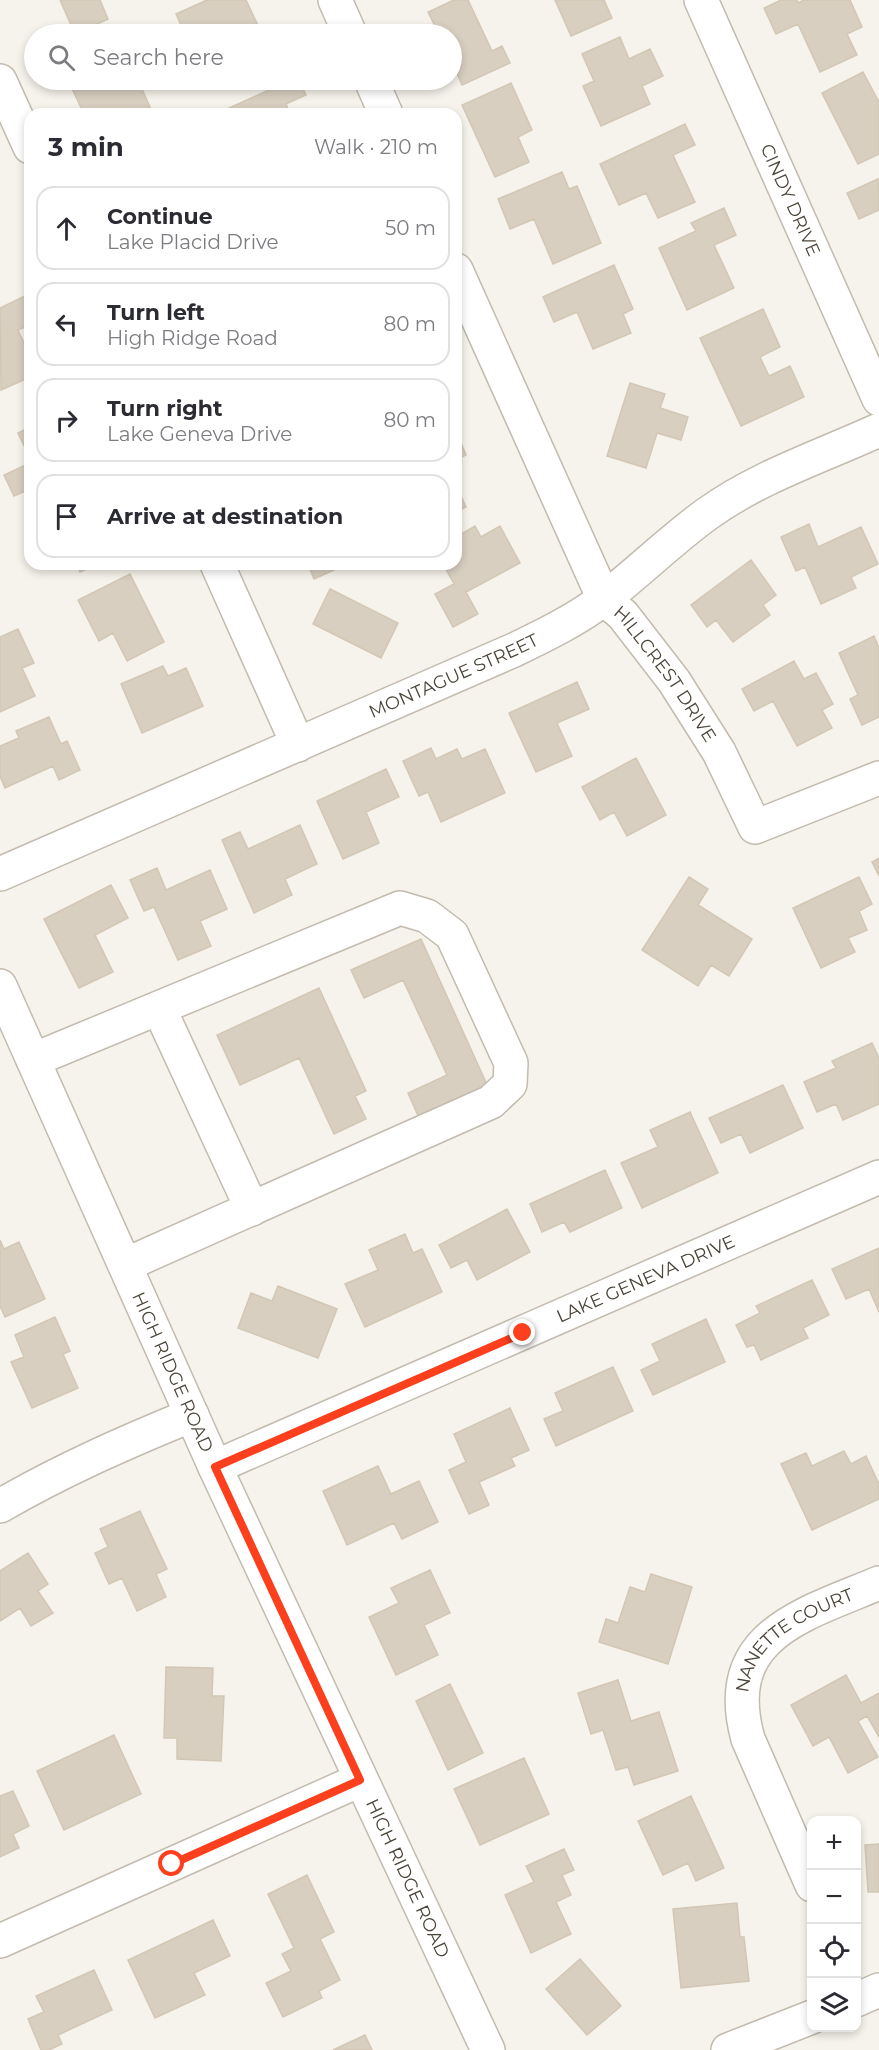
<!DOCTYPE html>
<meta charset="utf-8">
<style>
:root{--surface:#fff;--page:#f7f7f7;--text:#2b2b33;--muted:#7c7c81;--line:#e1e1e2}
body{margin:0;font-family:Montserrat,sans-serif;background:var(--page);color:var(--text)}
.controls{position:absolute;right:18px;bottom:18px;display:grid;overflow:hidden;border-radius:12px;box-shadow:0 3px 9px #0003}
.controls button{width:54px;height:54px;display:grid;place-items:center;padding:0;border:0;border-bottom:2px solid var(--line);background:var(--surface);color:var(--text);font:30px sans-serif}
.stop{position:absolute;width:18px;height:18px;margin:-14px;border:4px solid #fc3f1d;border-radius:50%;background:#fff}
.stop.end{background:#fc3f1d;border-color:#fff;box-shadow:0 2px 6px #0008}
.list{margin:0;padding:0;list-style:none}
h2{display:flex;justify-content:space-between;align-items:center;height:78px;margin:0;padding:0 24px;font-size:26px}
h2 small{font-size:20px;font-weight:400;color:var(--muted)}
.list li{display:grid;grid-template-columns:39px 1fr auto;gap:18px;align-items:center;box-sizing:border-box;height:84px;margin:0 12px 12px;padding:0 12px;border:2px solid var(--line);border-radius:18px}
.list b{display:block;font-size:22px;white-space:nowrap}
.list p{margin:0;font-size:20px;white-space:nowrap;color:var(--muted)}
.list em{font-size:20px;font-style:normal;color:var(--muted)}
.icon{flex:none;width:33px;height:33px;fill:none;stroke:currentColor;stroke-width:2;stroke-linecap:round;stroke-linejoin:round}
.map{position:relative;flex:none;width:879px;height:2050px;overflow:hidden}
.search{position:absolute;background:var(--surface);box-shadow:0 3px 9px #0003;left:24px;top:24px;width:438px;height:66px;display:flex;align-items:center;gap:15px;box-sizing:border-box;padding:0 21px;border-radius:33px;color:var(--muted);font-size:22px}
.panel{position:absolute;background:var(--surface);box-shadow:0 3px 9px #0003;left:24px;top:108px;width:438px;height:462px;border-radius:18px}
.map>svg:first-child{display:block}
.building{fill:#d8cfc1;stroke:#d3c7b4;stroke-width:1.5}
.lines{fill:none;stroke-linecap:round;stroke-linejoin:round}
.minor-casing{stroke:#c2bbae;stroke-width:36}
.minor{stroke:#fff;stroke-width:33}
.route{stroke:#fc3f1d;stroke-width:8}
.labels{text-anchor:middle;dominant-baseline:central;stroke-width:4.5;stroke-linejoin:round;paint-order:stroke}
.street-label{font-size:18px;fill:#4b4439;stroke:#fff}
</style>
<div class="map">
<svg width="879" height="2050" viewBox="0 0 879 2050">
<rect width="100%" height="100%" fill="#f6f3ec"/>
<!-- building -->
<path class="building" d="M60,0H100L108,19L75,34Z
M207,0H246L262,34H185L176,14Z
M454,0H468L492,51L502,46L510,63L462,85L452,62V34H439L428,12Z
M555,0H604L612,18L571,36Z
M781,0H797L798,3L804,0H850L862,27L847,34L857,55L820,72L798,24L776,34L764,8Z
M620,37L629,59L650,49L663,76L642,86L650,104L601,126L583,86L594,81L582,54Z
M863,72L879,102V154L858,164L822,93Z
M68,80H138L150,107L134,114H84Z
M269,80H299L306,95L286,104L290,114H221L220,112L269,90L265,81Z
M511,83L532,130L518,137L529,162L495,177L462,105Z
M685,124L695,145L673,155L695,202L658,218L646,193L619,205L600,164Z
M562,172L569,189L577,186L601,243L553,264L534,219L510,229L498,199Z
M878,179L879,210L859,219L847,193Z
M724,208L736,235L714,245L734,288L687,310L659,248L696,231L691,223Z
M614,265L633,309L623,314L631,333L593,349L577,312L554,322L543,297Z
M29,294L30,325L18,330L30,356V377L1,390L0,308Z
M763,309L780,347L760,357L769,376L790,366L804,397L741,426L700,338Z
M630,383L665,394L660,408L688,417L681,440L657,433L646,468L607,456Z
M30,427V458L18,433Z
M456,431L466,455L456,460Z
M30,463V489L14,496L4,475Z
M456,485L466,507L456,512Z
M809,524L818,547L861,527L878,564L851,577L856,588L821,604L805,567L796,571L781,537Z
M475,526L481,537L500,526L520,563L466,592L478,614L453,627L435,594L454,584L443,564H456V537Z
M751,560L776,595L763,605L770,615L733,642L716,620L707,627L691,605Z
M77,564H97L80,572Z
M308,564H347L314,579Z
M130,574L164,642L127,661L113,633L99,641L78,600Z
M330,589L398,623L381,658L313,624Z
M18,629L34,663L22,668L35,696L0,712V637Z
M874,636L879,648V717L862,725L850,699L858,695L839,653Z
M794,661L804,679L816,673L833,704L822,710L832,728L797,746L773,701L754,711L742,689Z
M163,666L168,676L186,668L203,706L142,733L121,684Z
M577,682L589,709L557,723L572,756L536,772L509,713Z
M49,717L61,744L67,741L80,770L59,780L53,766L5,788L0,776V746L19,738L16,731Z
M431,748L436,759L457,749L462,759L485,749L505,793L441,822L428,792L419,796L403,761Z
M636,758L666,815L627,836L614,812L600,820L582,787Z
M386,769L399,797L366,812L379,843L343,859L317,801Z
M300,825L317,864L285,879L292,895L254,913L222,840L240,832L248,849Z
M879,858V876L872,862Z
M157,868L166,890L210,870L227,909L200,921L211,946L178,960L154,907L144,911L130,880Z
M689,877L708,889L698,905L752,939L729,976L711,965L698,986L642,950Z
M859,877L872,904L859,911L867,930L848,938L855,952L821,968L793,908Z
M111,885L128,918L95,935L113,972L79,988L44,919Z
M421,939L489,1089L420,1120L408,1093L447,1075L403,980L364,998L351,970Z
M319,988L366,1091L355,1096L366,1119L334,1134L299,1058L240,1085L217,1035Z
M872,1043L879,1058V1104L843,1120L836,1104L817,1112L804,1082L836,1068L832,1061Z
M783,1085L803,1128L750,1153L741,1134L721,1143L709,1118Z
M690,1112L718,1173L642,1208L621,1163L658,1147L650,1130Z
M605,1170L622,1208L570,1232L564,1222L542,1232L530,1204Z
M507,1209L530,1252L477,1280L467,1260L451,1268L439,1245Z
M405,1234L413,1253L422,1249L442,1292L365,1327L345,1284L378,1270L369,1250Z
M0,1240L4,1249L19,1242L45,1299L5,1317L0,1306Z
M879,1248V1312L869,1289L846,1299L832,1269Z
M812,1280L829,1315L803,1328L808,1338L761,1360L754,1345L747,1347L736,1325L760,1313L756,1306Z
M278,1286L337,1309L318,1358L238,1328L251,1293L272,1301Z
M55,1317L70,1351L63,1354L78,1388L32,1408L11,1362L24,1357L15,1335Z
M706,1319L725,1362L653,1395L641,1370L660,1361L652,1344Z
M613,1367L633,1411L556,1446L544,1419L563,1411L555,1393Z
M510,1408L529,1450L511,1458L515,1466L479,1482L489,1505L469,1514L449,1470L466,1462L454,1434Z
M844,1451L851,1464L866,1456L879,1484V1499L812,1530L781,1464L806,1453L812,1466Z
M378,1466L391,1494L419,1481L438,1522L402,1539L394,1523L347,1545L323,1491Z
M140,1511L167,1569L156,1574L166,1597L137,1611L122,1578L109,1584L95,1553L108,1547L100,1529Z
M28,1553L48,1584L38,1591L53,1613L31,1626L20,1608L0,1621V1571Z
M430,1570L450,1613L424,1625L438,1655L396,1675L369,1617L399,1603L391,1588Z
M651,1574L692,1587L668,1664L599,1642L606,1619L618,1623L630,1587L645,1592Z
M166,1667L213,1668L212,1696H224L221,1761L177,1759V1738H164Z
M846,1675L861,1703L879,1693V1737L867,1716L858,1721L878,1757L848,1773L829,1737L813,1746L791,1705Z
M618,1680L631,1721L659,1712L678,1771L634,1785L628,1767L616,1770L603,1730L591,1734L578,1693Z
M450,1684L483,1753L448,1770L416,1701Z
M114,1735L141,1794L64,1830L37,1771Z
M524,1758L549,1814L480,1845L454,1789Z
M13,1791L29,1826L13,1834L19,1848L0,1857V1796Z
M691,1796L724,1868L696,1881L688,1863L663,1875L638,1821Z
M879,1844V1892H868L865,1845Z
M564,1849L574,1870L562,1875L571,1895L556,1902L571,1934L531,1953L505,1895L534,1882L526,1866Z
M307,1875L334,1932L320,1939L340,1980L319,1991L322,1998L283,2017L266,1983L291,1971L282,1954L294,1948L268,1894Z
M737,1903L740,1937H744L749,1981L681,1988L673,1909Z
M213,1920L230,1956L194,1973L205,1995L155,2018L128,1960Z
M580,1959L621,2006L587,2035L546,1989Z
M94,1970L112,2010L58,2035L62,2044L49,2050H41L28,2019L44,2012L36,1996Z
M365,2035L372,2050H333Z"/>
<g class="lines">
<defs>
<g id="minor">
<path d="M335,0L350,34"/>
<path id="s1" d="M701,0L879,399"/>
<path d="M371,80L386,114"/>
<path d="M0,81L30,147"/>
<path id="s2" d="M456,270L604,599L623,615L674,681L719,752L755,827L879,778"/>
<path d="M217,564L298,745"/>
<path id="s3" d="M0,874L514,650C545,635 578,619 605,598C640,571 671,540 707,514C758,477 822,456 879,430"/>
<path id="s4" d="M0,986L215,1467L488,2050"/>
<path d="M159,1008L252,1209"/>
<path d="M33,1060L400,908L427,916L452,935L511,1063L510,1084L491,1102L125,1265"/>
<path id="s5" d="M215,1467L879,1177"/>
<path d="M0,1506C62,1470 126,1442 192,1415"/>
<path id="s6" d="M812,1885L748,1739C719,1635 803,1615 879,1583"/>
<path d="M0,1941L360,1780"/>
<path d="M856,2000L879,1990"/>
<path d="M728,2050L812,2017"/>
</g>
</defs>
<!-- minor casing -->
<use href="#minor" class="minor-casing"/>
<!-- minor -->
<use href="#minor" class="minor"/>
</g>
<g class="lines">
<!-- route -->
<path class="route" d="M172,1864L360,1780L215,1467L523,1333"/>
</g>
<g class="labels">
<!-- street labels -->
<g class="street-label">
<text stroke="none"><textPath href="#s1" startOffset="219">CINDY DRIVE</textPath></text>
<text stroke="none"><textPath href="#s2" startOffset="458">HILLCREST DRIVE</textPath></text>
<text stroke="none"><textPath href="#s3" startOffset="495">MONTAGUE STREET</textPath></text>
<text stroke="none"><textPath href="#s5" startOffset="470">LAKE GENEVA DRIVE</textPath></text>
<text stroke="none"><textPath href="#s4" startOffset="423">HIGH RIDGE ROAD</textPath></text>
<text stroke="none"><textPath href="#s6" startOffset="285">NANETTE COURT</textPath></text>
<text stroke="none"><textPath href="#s4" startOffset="981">HIGH RIDGE ROAD</textPath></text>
</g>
</g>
</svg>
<div class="controls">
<button>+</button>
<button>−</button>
<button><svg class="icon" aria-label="locate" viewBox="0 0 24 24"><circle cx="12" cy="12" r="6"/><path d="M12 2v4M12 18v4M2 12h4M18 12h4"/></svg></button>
<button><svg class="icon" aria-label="layers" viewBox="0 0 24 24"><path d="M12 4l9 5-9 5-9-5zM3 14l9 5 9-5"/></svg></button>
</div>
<div class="stop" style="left:172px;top:1864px"></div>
<div class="stop end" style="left:523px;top:1333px"></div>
<div class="search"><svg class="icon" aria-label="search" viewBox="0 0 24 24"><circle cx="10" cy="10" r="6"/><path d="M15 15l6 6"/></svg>Search here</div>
<section class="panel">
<h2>3 min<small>Walk · 210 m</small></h2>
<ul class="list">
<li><svg class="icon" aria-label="ahead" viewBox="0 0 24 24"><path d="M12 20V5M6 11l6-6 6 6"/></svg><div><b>Continue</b><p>Lake Placid Drive</p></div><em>50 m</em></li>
<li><svg class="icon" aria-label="left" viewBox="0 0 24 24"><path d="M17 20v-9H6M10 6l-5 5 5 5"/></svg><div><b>Turn left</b><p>High Ridge Road</p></div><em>80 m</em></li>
<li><svg class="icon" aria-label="right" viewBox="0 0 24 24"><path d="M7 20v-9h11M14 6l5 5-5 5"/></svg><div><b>Turn right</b><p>Lake Geneva Drive</p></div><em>80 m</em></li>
<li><svg class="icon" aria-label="arrive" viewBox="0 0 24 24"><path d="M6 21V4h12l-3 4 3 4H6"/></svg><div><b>Arrive at destination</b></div></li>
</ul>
</section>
</div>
